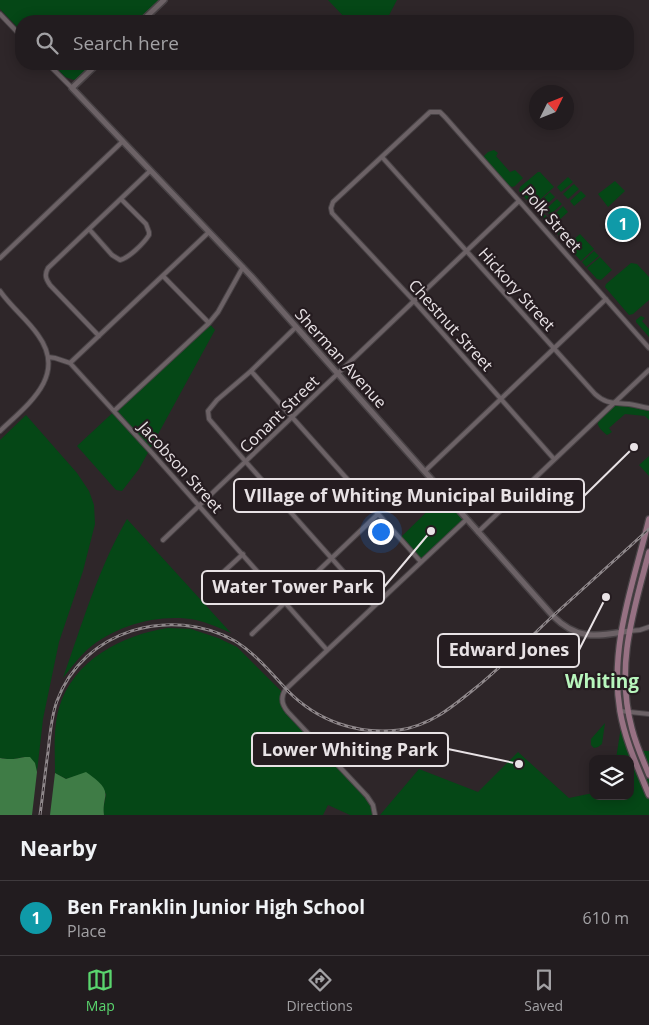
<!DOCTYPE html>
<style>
:root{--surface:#221c1f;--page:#2a2528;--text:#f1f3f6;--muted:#a2a1a4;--line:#3f3a3d;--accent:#5ad56e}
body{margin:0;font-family:"Open Sans",sans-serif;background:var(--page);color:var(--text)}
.controls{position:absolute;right:15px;bottom:15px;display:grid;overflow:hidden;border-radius:10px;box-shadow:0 2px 12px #0003}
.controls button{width:45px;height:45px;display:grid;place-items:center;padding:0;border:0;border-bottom:1px solid var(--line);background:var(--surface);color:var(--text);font:25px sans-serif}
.compass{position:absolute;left:529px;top:85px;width:45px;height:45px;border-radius:50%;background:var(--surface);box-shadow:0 2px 12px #0003;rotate:47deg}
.you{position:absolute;left:380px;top:531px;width:18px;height:18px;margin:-12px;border:4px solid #fff;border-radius:50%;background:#1a73e8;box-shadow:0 0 0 8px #1a73e833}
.badge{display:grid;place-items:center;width:32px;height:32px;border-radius:50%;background:var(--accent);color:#fff;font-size:16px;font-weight:700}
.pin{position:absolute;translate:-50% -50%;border:2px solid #fff;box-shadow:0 1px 5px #0006}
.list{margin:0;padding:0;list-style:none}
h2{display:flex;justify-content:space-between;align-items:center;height:65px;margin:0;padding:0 20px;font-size:21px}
h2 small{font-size:16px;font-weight:400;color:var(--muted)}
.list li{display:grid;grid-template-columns:32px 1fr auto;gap:15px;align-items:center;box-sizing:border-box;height:75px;padding:0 20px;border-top:1px solid var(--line)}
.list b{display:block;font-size:19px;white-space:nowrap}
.list p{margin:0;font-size:16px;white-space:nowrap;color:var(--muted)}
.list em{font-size:16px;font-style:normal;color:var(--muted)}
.icon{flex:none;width:28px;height:28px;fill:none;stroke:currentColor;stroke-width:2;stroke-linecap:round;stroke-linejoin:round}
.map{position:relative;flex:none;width:649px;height:815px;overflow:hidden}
.search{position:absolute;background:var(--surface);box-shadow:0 2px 12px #0003;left:15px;right:15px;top:15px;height:55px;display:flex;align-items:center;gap:12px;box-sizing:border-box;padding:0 18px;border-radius:20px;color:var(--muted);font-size:19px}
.sheet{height:140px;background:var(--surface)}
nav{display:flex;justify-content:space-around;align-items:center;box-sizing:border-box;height:70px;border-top:1px solid var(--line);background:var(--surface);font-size:14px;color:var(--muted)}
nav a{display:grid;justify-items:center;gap:2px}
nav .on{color:var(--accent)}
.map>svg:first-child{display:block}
.green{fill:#054716}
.water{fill:#3f7c46}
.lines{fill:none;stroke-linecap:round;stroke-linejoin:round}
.minor-casing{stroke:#484245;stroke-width:6}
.tertiary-casing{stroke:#484245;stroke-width:8}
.secondary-casing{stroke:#484245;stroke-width:8}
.minor{stroke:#6c6266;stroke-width:4}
.tertiary{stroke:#6c6266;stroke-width:5}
.secondary{stroke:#977183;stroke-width:5.5}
.rail-casing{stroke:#8e878a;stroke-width:3}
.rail{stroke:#251c20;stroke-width:1;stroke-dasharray:4;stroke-linecap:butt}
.labels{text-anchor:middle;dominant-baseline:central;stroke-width:4.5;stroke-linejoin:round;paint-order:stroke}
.street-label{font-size:16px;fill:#e8e2e5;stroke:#251c20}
.quarter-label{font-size:19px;font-weight:bold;fill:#b8f6bd;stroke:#251c20}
.leader{fill:none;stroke:#e8e2e5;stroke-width:2}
.callout-dot{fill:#e8e2e5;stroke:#251c20;stroke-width:2}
.callout{fill:#251c20;stroke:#e8e2e5;stroke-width:2}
.callout-label{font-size:18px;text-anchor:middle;font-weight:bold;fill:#e8e2e5}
</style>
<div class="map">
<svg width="649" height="815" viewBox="0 0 649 815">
<rect width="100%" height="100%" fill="#2e2629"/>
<!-- green -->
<path class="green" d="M0,0H160L138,21H21V31L0,9Z
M328,0H397L386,21H348Z
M53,64H93L78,78L74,80L65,77Z
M494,150L498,153L496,156L510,172L515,170L523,178L515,186L512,187L508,185L484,158V156L488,152Z
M538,172H540L554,187L535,204L555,226L559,223L561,225L558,228L563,234L566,231L568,233L567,236L564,239L560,237L519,191L520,187Z
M568,177L573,182L561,192L557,187Z
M615,181L625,191L608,207L598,194Z
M574,184L579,189L568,199L563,194Z
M581,191L586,196L574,206L570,201Z
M550,192L555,197L544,207L539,202Z
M557,199L562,204L550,215L545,210Z
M563,206L568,212L557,222L552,217Z
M580,234L594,249L581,261C568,246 564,248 580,234Z
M594,251L599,256L586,267L582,262Z
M600,257L612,270L601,280L597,279L587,268Z
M631,263L637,264L649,277V300L633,314L629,315L605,287L606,284Z
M641,316L645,318L642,321L649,329V337L636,322V320Z
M209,323L215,330L139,469L122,491L116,490L77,446Z
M616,405H622L649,411V420L645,416L625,414L609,428L612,432L609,434L607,435C602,431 596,426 598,419L612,407Z
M26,415L77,473L89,491L94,505L95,524L83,571L59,642L43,719L37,772L35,763L25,757C16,759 9,760 0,758V440Z
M649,456V476L639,465Z
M445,494L467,519L421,562L400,538Z
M127,519L231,633C220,628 208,623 196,620C160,613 116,625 88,649C78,658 71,668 63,678C82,624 98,569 127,519Z
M168,628L191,629L218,638L237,647L283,693L284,707L371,801L375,815H350L328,805L323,815H104L103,810L106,794L86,773L66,779L55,773C55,752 53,729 59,708C73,660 122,635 168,628Z
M622,720L631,750L649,751V815H380L419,769L478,792L518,752L569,798L593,793V796H630V759H616Z
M605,723L602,744L598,747L594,748L591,745V739Z"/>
<!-- water -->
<path class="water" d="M25,757H30L35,763L37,772L32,815H0V758C9,760 16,759 25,757Z
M86,772C95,779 108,786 105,798C104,804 103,809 104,815H50L55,773L66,779Z"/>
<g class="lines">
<defs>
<path id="minor" d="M0,14L21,36
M48,64L72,88
M382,157L595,394C607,405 614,402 629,404C636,405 642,407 649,408
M89,229L112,255L120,260C129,258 144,243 149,235V232L146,224L121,199
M0,258L122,142
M163,276L209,323
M0,291C11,307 27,319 38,335C68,376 27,405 0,431
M296,327L251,371L217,400L208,411L209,419L246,462L374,606
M99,336L50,285C46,279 44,275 48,268L150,171
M48,357L55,358L70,363L153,454L327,650
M70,363L209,232
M251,371L421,562
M114,411L209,323L218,312L243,267
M554,459L414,301L332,213L331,208L333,202L430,112H440L445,117L649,348
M425,471L606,299
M478,532L613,404L649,370
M163,540L519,201
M206,588L243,554
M629,631L640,630L649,627
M252,634L378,514
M620,711L649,714
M375,815L373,805L367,796L288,712C282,705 280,697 286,689L467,519"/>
<path id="tertiary" d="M142,21L164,0
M97,64L72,88L251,276L553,616C578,641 597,636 629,631"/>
<path id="secondary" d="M649,519C634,582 609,645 620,711C625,740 638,768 649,795
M649,552C633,613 615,666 632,729C636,745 643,760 649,775"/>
</defs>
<!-- minor casing -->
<use href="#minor" class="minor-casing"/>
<!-- tertiary casing -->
<use href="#tertiary" class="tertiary-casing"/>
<!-- secondary casing -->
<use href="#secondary" class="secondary-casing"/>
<!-- minor -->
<use href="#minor" class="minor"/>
<!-- tertiary -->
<use href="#tertiary" class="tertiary"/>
<!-- secondary -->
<use href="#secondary" class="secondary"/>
<defs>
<path id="rail" d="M40,815C43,794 45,773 48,752C50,735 51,717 57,701C83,630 171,605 235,641C256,654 271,673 287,690C317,721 357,735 399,730C429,726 451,708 473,690C502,667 527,640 554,615C586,586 617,558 649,529"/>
</defs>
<!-- rail casing -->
<use href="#rail" class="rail-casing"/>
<!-- rail -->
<use href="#rail" class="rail"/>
</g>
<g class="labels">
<!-- street labels -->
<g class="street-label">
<text transform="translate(552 219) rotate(49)">Polk Street</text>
<text transform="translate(517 289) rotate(48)">Hickory Street</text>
<text transform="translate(451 325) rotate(48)">Chestnut Street</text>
<text transform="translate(341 358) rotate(48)">Sherman Avenue</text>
<text transform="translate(279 414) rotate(-44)">Conant Street</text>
<text transform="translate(181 467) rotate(48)">Jacobson Street</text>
</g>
<!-- quarter labels -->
<g class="quarter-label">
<text x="602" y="681">Whiting</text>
</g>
</g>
<!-- callouts -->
<path class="leader" d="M634 447L584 496M431 531L384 587M606 597L579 650M519 764L448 749"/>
<g class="callout-dot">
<circle cx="634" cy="447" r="5"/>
<circle cx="431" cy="531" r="5"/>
<circle cx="606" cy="597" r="5"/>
<circle cx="519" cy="764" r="5"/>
</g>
<g class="callout">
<rect x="234" y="479" width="350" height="33" rx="5"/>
<rect x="202" y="571" width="182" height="33" rx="5"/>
<rect x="438" y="634" width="141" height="33" rx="5"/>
<rect x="252" y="733" width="196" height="33" rx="5"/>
</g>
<g class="callout-label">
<text x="409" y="502">VIllage of Whiting Municipal Building</text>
<text x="293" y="593">Water Tower Park</text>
<text x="509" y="656">Edward Jones</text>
<text x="350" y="756">Lower Whiting Park</text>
</g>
</svg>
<div class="controls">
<button><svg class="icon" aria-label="layers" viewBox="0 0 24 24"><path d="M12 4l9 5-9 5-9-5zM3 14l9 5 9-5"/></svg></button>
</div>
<svg class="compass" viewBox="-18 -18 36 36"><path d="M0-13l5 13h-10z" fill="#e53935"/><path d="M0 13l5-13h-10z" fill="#a2a1a4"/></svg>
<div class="you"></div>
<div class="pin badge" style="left:623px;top:224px;background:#0f9aa8">1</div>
<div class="search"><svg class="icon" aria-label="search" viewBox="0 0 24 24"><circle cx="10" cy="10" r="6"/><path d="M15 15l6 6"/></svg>Search here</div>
</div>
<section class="sheet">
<h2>Nearby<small></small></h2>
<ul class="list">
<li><span class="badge" style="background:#0f9aa8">1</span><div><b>Ben Franklin Junior High School</b><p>Place</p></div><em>610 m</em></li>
</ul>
</section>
<nav>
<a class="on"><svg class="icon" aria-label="map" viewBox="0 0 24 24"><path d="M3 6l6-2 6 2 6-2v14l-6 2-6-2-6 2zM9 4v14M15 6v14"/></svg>Map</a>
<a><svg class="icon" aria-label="directions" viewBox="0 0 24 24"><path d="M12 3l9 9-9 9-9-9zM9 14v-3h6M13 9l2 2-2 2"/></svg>Directions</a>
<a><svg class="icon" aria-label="saved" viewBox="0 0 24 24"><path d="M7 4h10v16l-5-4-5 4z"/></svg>Saved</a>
</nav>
